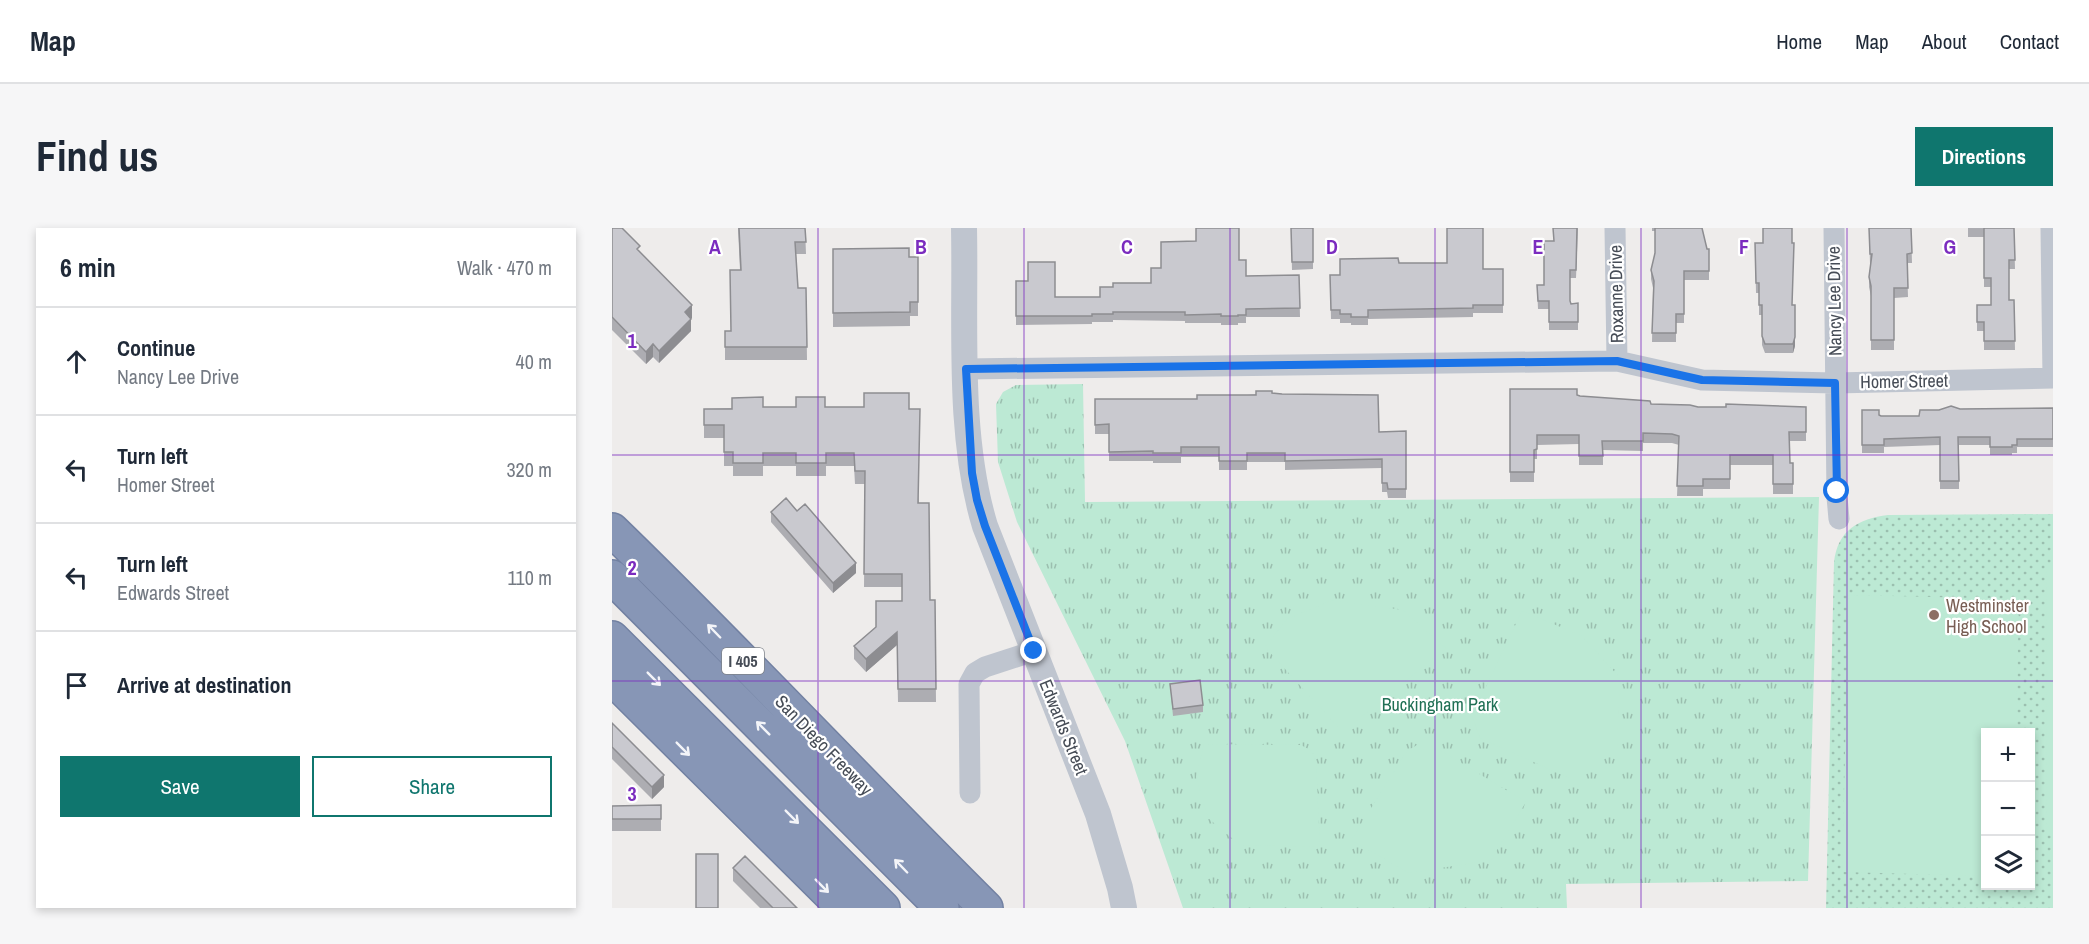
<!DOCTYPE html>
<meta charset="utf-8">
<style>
:root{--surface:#fff;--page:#f6f6f7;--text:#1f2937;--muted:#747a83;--line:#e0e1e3;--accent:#0f766e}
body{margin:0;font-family:"Archivo Narrow",sans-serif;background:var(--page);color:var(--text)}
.controls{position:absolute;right:18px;bottom:18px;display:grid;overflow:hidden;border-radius:0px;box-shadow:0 3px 9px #0003}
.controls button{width:54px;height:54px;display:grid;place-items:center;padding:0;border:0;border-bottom:2px solid var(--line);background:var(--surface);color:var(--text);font:30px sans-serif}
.stop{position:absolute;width:18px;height:18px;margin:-14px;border:4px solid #1a73e8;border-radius:50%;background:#fff}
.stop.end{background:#1a73e8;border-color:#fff;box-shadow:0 2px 6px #0008}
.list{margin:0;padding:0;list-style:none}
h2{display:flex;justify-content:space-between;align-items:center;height:78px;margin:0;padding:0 24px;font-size:26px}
h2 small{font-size:20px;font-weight:400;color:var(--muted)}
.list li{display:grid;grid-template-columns:39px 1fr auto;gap:18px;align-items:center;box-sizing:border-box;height:108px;padding:0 24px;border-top:2px solid var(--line)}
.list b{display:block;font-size:22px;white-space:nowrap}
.list p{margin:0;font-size:20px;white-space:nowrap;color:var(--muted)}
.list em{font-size:20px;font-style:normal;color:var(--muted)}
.actions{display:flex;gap:12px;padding:18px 24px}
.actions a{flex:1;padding:14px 0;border:2px solid var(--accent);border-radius:0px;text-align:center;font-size:21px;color:var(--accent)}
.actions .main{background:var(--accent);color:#fff}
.icon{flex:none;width:33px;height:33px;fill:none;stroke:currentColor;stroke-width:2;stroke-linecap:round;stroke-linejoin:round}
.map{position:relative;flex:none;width:1441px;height:680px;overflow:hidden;border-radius:0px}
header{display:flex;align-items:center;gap:36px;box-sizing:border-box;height:84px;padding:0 30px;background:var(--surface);border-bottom:2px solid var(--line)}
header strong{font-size:28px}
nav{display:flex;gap:33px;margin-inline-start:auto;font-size:21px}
.intro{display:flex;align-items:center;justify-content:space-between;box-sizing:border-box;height:144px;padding:0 36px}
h1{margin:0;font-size:42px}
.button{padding:15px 27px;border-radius:0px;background:var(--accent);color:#fff;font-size:21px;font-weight:700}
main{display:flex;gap:36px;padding:0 36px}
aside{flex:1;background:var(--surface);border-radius:0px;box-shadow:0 3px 9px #0003}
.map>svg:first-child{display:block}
.grass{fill:url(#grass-dots);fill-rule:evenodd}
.park{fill:url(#park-tufts)}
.garden{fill:#bce9d4}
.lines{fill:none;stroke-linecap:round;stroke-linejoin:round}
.motorway-casing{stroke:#7281a2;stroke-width:36}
.minor{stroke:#bfc5cf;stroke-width:21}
.tertiary{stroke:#bfc5cf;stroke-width:26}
.motorway{stroke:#8796b6;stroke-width:33}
.wall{fill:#adadb2}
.shaded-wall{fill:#8d8d91}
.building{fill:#c9c9cf;stroke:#8d8d91;stroke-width:1.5}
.oneway{stroke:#f3f4f8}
.route{stroke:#1a73e8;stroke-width:8}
.grid{fill:none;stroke:#7b2cbf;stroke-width:1.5;stroke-opacity:0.55}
.education-dot{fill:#8d6e63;stroke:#fff;stroke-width:2}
.labels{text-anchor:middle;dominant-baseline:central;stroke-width:4.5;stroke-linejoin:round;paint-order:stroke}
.shield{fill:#fff;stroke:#7e8289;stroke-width:1.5}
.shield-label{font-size:16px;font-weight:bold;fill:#464c56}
.street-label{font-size:18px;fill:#464c56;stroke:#fff}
.education-label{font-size:18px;fill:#785e54;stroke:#fff;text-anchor:start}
.park-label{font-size:18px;fill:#1f6f54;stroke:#fff}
.grid-label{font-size:20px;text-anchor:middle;font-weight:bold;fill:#7b2cbf;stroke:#fff;stroke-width:4.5;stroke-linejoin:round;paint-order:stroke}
</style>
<header>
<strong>Map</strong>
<nav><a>Home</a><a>Map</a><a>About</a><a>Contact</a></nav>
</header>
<div class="intro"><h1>Find us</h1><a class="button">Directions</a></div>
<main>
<aside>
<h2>6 min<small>Walk · 470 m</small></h2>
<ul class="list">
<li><svg class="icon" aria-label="ahead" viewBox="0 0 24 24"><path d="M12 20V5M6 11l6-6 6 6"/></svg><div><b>Continue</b><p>Nancy Lee Drive</p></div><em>40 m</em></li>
<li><svg class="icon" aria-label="left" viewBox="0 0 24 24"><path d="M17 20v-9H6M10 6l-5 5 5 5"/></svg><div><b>Turn left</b><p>Homer Street</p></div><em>320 m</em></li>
<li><svg class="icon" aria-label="left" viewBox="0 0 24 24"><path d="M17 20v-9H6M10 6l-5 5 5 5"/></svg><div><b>Turn left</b><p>Edwards Street</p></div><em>110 m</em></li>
<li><svg class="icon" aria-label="arrive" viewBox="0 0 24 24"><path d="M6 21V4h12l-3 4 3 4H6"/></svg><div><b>Arrive at destination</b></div></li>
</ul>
<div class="actions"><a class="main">Save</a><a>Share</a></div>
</aside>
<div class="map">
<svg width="1441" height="680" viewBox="0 0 1441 680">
<defs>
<pattern id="grass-dots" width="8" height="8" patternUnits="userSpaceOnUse" patternTransform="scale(1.5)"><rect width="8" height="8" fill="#bce9d4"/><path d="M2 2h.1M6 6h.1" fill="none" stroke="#9bbfaf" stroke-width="1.8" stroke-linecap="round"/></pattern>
<pattern id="park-tufts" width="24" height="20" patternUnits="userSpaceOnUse" patternTransform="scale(1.5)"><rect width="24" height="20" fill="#bce9d4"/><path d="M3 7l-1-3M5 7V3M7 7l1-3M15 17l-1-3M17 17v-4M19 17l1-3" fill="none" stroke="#9bbfaf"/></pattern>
</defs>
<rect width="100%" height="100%" fill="#eeeceb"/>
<!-- grass -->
<path class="grass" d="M1441,286V680H1214L1222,334C1226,302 1246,291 1276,287ZM1374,505H1418V658H1374Z"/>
<!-- park -->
<path class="park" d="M471,156L473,274L1207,269L1196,653L954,656L955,680H571L513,513L405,294L386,234L384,176L391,164L404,157Z"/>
<!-- garden -->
<path class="garden" d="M1434,336H1441V607H1435Z
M1237,367L1407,371L1404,504L1374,505L1373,648L1230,644Z
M721,372L791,382L834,420L742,495L726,499L653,419L675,391Z
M910,383L970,408L1008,450L1005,518L957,550L868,510L860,488Z
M592,516L689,517L700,523L704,533L708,619L628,617L596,590L584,549Z
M805,517H819L914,574L879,632L797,645L739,612L795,523Z"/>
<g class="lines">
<defs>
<path id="motorway" d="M0,302C127,425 248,555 374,680
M0,349L330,680
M0,410L271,680
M0,450L232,680"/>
</defs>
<!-- motorway casing -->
<use href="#motorway" class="motorway-casing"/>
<!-- minor -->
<path class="minor" d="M1003,0L1005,133
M1222,0L1225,269L1227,291
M1439,0L1441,150
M354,141L1005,133L1090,152L1223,155L1441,150
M358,565L357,456L363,445L373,439L422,423"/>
<!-- tertiary -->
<path class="tertiary" d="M352,0C354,96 345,206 373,298L486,586L508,660L512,680"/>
<!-- motorway -->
<use href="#motorway" class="motorway"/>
</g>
<!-- wall -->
<path class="wall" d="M0,0L28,24L80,90H79V103L47,135L41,129L34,136L0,102Z
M126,0H193L194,26H184L186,60H194L195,132H113V103H119L128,42Z
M679,0H701V41L680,42Z
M966,0L964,50H958V73L959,76L966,75V102H937V81H926L925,57H932L941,13Z
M1040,0H1090L1095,21H1097V52H1072V95H1064V114H1040L1041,60L1039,51V42L1043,25V3H1040Z
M1257,0H1299L1300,35H1295L1296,69L1282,70V122H1259V68L1257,59V49L1259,36H1258Z
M1356,0H1402L1403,41H1397V72H1402L1403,122H1372V103H1365V77H1379V59H1372V9H1356Z
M584,13L627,32L634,48L687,47L688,89H634V95H626V97H609V95H573V93L501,92V94H480V96L404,97V53L443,69H488L501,59L539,55L549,40Z
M1143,15H1151L1180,77L1183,118L1181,125H1153L1150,117V87H1147V65H1144Z
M221,21L297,29L306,74V88H298V98L221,99Z
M787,35H835L871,41H891V85H861V89L756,91V97H739V95H728V91H719L718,47H728Z
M898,161L965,167L968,168L1039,176L1086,179H1194V213H1177L1178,235H1181V266H1161V237H1118V261H1091V268H1065L1067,217L1060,215H1031V223L991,222V237H967V216L925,217V231H922V254H898Z
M660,165L767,204L794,203V270H776L775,264H770V240L673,242V234H635V242H607V229H569V235H541V233H497V206H483V171H585Z
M151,179H213L297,181L307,275L318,372H323L324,474H286L285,417L254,444L242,431V418L264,399L290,373V359H252L253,256H243L242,238H214V248H184V238H151V248H121V238H112V210H92V181Z
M1441,180V219H1405V225H1400V227H1378V217H1347V261H1328V217L1272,219V225H1250V182L1269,188H1307L1348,181Z
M159,284L244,345L221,365L159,294Z
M558,456L591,477V484L561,488Z
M0,495L52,559L40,571L0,531Z
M49,577V603H0V578Z
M121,640L185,680H148L121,653Z"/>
<!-- shaded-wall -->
<path class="shaded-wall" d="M80,77V90L73,97V84Z
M79,91V103L47,135V123Z
M1183,109V118L1181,125V116Z
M41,116V129L34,136V124Z
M244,335V345L221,365V355Z
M285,404V417L254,444V431Z
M52,547V559L40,571V559Z"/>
<!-- building -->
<path class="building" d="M0,0H10L28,18L25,21L80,77L73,84L79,91L47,123L41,116L34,124L0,89Z
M127,0H193L194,14H183L186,60H194L195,119H113V103H119L118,42H129Z
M584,0H627V32H634V48L687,47L688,80L634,81V87H626V88H609V86L573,87V84H501V86H480V88H404V53H416V34H443V69H488V59H501V55H539V40H549V14L584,13Z
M679,0H701V34H680Z
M835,0H871V41H891V77H861V80L756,82V89H739V86H728V82H719L718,47H728V31L786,30L787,35H835Z
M941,0H965L964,42H958V73L959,76L966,75V94H937V73H926L925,57H932V13H942Z
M1043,0H1090L1095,21H1097V43H1072V86H1064V105H1040L1042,53L1039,42L1043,25Z
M1151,0H1180V15H1182L1180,77H1183V109L1181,116H1153L1150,108V77H1147V55H1144L1143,15H1151Z
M1257,0H1299L1300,25L1295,26L1296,60H1282V112H1259V58L1257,49L1260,26H1258Z
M1372,0H1402L1403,32H1397V72H1402L1403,113H1372V94H1365V77H1379V50H1372Z
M297,20V29H306V74H298V84L221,85V21Z
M898,161H965V167L968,168L1038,173L1039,176L1078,177L1086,179H1114V176L1194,179V204H1177L1178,235H1181V256H1161V227H1118V251H1091V258H1065L1067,208L1060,206L1031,205V213H990L991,228H967V207H925V221L922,222V244H898Z
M644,163H660V165L670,166L766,167L767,204L794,203V261H776L775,255H770V231L673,233V225H635V233H607V219H569V225H541V223L497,224V196L483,197V171H585V167H644Z
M252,165H297V181H308L306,275H317L318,372H323L324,461H286L285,404L254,431L242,418L264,399V373H290V346H252L253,243H243L242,225H214V235H184V225H151V235H121V224H112V197H92V181H120V170L151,169V179H184V169H213V179H252Z
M1339,178L1348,181L1441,180V211H1405V217H1400V219H1378V209H1346L1347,253H1328V209L1272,211V217H1250V182H1267V187L1269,188H1307L1308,182H1327Z
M174,270L185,283L193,276L244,335L221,355L159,284Z
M588,452L591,477L561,481L558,456Z
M0,495L52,547L40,559L0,519Z
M49,577V591H0V578Z
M84,626H106V680H84Z
M133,628L185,680H161L121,640Z"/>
<!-- one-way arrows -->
<defs><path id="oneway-shaft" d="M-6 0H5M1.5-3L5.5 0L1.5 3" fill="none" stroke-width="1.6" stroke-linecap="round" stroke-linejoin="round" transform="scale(1.5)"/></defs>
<g class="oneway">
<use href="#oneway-shaft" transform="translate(102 403) rotate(-134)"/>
<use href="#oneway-shaft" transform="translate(42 451) rotate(45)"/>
<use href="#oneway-shaft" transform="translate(151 500) rotate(-135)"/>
<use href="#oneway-shaft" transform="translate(71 521) rotate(45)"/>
<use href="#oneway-shaft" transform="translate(180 589) rotate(45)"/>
<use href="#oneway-shaft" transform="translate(289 638) rotate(-134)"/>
<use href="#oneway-shaft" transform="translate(210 658) rotate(45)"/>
</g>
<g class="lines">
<!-- route -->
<path class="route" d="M422,423L373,298L365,272L360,245L354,141L1005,133L1090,152L1223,155L1225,263"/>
</g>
<!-- grid -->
<path class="grid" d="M206,0V680M412,0V680M618,0V680M823,0V680M1029,0V680M1235,0V680M0,227H1441M0,453H1441"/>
<!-- markers -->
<circle class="education-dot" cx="1322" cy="387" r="6"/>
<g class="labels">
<!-- shield labels -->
<rect class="shield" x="110" y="420" width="42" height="26" rx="4.5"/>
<g class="shield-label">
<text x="131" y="433">I 405</text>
</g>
<!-- street labels -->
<g class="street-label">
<text transform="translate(1004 66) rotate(-91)">Roxanne Drive</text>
<text transform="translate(1222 73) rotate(-91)">Nancy Lee Drive</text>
<text transform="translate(1292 153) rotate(-1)">Homer Street</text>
<text transform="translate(452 499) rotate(68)">Edwards Street</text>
<text transform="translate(212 517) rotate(46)">San Diego Freeway</text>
</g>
<!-- education labels -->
<g class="education-label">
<text x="1334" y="377">Westminster<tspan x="1334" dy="21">High School</tspan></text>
</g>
<!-- park labels -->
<g class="park-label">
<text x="828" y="476">Buckingham Park</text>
</g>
</g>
<g class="grid-label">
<text x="103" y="26">A</text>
<text x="309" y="26">B</text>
<text x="515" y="26">C</text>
<text x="720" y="26">D</text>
<text x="926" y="26">E</text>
<text x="1132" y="26">F</text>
<text x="1338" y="26">G</text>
<text x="20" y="120">1</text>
<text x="20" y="347">2</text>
<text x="20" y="573">3</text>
</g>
</svg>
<div class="controls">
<button>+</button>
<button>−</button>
<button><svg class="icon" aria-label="layers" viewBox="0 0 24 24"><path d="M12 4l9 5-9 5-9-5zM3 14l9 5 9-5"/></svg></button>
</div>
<div class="stop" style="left:1225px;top:263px"></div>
<div class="stop end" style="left:422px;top:423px"></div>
</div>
</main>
